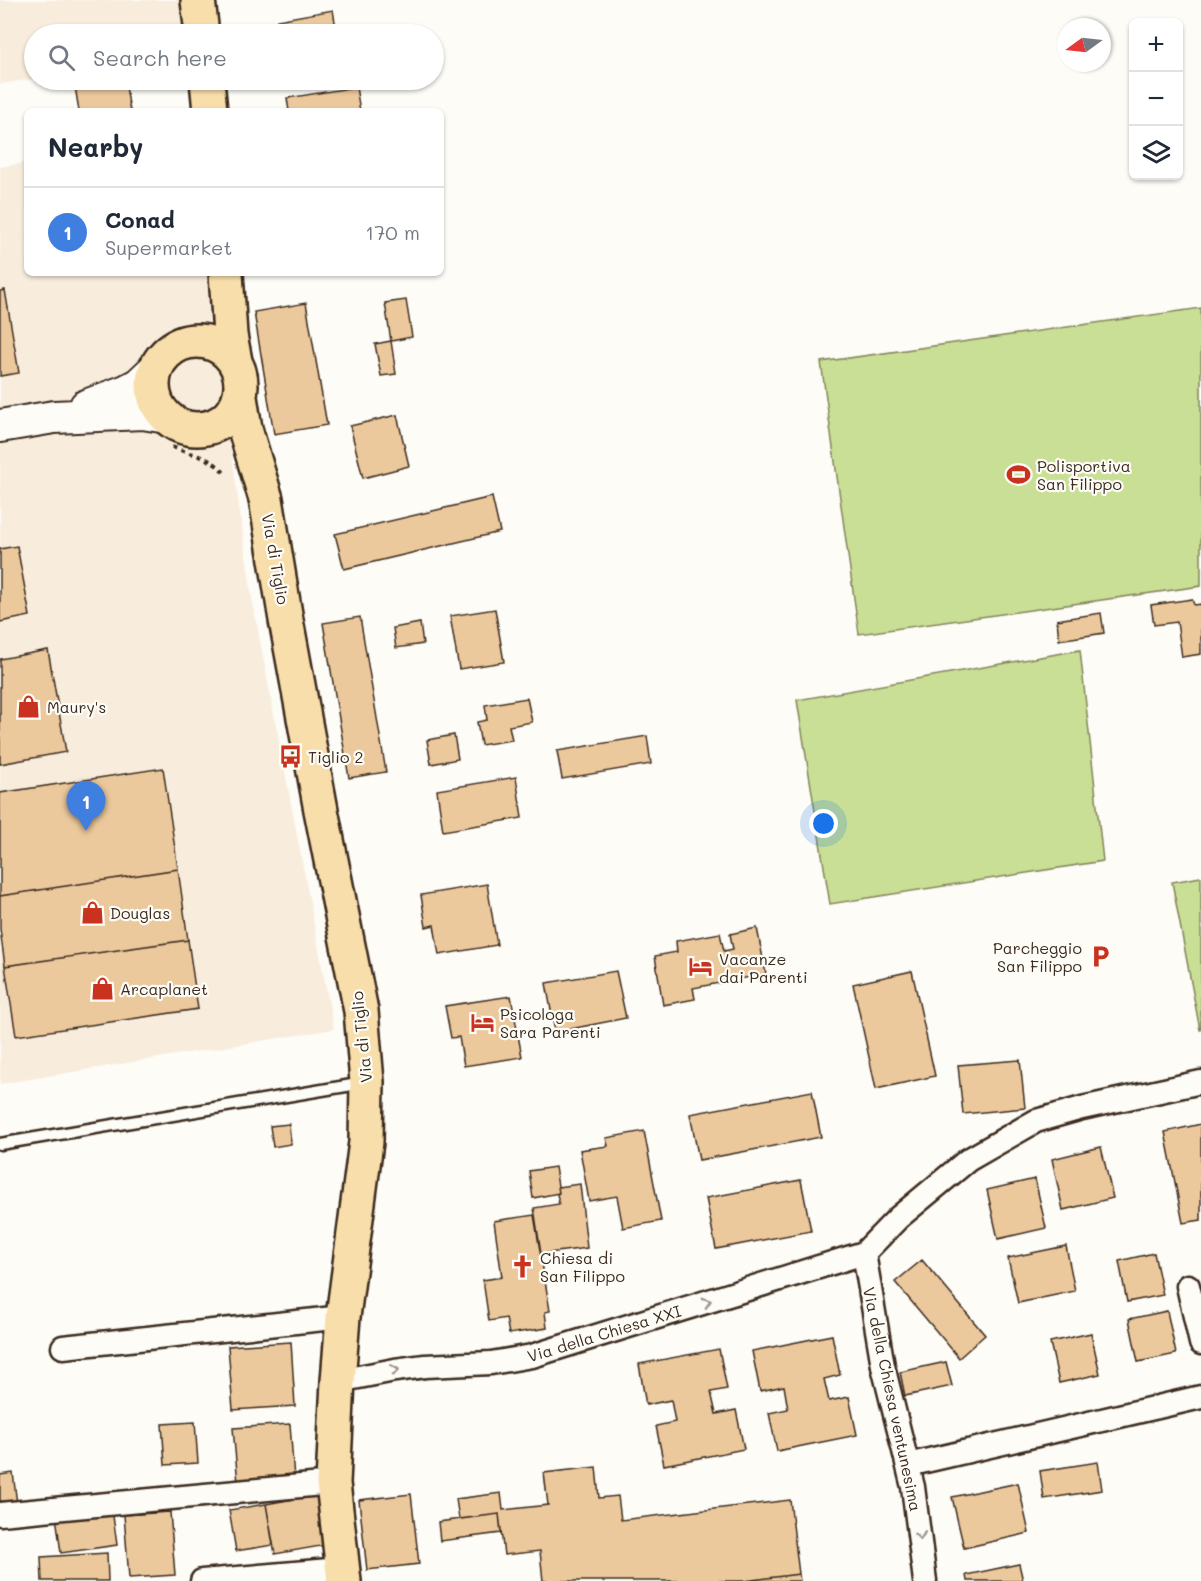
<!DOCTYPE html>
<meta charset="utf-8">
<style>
:root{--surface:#fff;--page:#f6f6f7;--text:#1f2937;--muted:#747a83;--line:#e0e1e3;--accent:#c8321e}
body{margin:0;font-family:Mali,sans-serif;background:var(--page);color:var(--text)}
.controls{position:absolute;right:18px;top:18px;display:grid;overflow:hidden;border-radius:9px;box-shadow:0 2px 4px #0004}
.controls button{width:54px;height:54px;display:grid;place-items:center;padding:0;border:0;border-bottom:2px solid var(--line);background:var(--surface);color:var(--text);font:30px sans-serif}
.compass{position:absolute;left:1057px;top:18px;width:54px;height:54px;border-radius:50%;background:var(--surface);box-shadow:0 2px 4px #0004;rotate:255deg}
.you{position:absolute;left:824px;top:824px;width:21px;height:21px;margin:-15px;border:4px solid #fff;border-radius:50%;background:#1a73e8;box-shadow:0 0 0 9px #1a73e833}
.badge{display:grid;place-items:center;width:39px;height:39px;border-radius:50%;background:var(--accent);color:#fff;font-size:20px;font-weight:700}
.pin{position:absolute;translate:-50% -50px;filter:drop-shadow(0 2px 3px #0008)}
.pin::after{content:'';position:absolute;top:32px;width:21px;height:18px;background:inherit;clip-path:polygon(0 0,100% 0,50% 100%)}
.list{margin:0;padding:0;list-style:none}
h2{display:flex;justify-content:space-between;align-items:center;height:78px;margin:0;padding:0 24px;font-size:26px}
h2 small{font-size:20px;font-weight:400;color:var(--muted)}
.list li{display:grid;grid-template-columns:39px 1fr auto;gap:18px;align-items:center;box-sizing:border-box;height:90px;padding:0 24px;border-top:2px solid var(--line)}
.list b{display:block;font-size:22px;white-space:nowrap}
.list p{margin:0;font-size:20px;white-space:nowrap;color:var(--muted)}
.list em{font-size:20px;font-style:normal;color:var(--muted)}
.icon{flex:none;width:33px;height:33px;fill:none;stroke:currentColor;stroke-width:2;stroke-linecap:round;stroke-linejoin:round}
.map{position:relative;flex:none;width:1201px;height:1581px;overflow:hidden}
.search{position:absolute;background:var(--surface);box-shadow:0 2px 4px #0004;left:24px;top:24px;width:420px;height:66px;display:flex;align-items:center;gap:15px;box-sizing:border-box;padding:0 21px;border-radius:33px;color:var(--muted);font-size:22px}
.panel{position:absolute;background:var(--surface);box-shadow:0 2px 4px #0004;left:24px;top:108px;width:420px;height:168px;border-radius:9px}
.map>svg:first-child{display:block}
.built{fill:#f8eddc}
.green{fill:#c8df95;stroke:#82845a;stroke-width:1.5}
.building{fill:#ecc99d;stroke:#3b2a1e;stroke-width:1.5}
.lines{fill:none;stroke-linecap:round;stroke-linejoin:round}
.lane-casing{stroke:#3b2a1e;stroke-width:15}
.street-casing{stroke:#3b2a1e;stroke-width:27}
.secondary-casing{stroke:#3b2a1e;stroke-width:36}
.primary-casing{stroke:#3b2a1e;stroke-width:38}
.path{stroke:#3b2a1e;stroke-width:4;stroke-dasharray:4.5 4.5;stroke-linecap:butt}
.lane{stroke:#fdfcf7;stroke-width:10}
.street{stroke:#fdfcf7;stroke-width:22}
.secondary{stroke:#fdfcf7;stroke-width:32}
.primary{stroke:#f8deab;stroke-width:33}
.oneway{stroke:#9c938a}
.labels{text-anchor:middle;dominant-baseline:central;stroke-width:4.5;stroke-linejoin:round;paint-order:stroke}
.poi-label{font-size:16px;fill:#3b2a1e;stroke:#fdfcf7;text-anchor:start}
.street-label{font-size:16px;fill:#3b2a1e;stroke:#fdfcf7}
</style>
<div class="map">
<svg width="1201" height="1581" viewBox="0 0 1201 1581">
<rect width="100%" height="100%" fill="#fdfcf7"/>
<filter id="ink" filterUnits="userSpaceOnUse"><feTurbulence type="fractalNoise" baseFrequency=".0167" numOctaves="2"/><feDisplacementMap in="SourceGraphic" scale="12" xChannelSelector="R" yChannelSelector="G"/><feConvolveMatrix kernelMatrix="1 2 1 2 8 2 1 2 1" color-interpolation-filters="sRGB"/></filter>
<g filter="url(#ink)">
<!-- built -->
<path class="built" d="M0,0H179L183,34H34V79L0,84Z
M24,163L27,183V273H206L253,604L334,1029L0,1084V167Z"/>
<!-- green -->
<path class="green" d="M1201,308V586L859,634L821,362Z
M1080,650L1103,861L830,904L797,700Z
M1201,877V1030H1200L1172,882Z"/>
<!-- building -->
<path class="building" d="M333,10L337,34H279L277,20Z
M113,80H125L130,111H79L75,86Z
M356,87L360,111H289L287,98Z
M5,290L19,373L0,376V291Z
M406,300L412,337L391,341L385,303Z
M306,303L327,425L274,434L254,312Z
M391,341L396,374L381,376L375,344Z
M397,415L409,466L363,478L350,426Z
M492,497L500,532L344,569L335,534Z
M17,546L30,616L0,622V549Z
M1192,599L1194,605L1201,604V654L1182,657L1177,622L1154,625L1151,605Z
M495,609L504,662L459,669L450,616Z
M1101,613L1104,633L1059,640L1057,620Z
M360,617L386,772L349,778L323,623Z
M420,623L423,644L396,648L393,628Z
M48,650L66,752L0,764V659Z
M527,698L532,722L509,726L512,740L481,745L477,722L487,720L485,705Z
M454,735L458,759L431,764L427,740Z
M647,736L651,764L562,779L557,751Z
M163,768L178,869L0,896V793Z
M516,777L522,818L443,831L437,790Z
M178,869L188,940L5,966L0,929V896Z
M487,884L497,945L439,955L434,925L426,927L421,895Z
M757,928L766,974L693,988L695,999L663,1005L655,956L677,952L676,941L720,933L724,951L733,949L730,934Z
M188,940L198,1009L16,1036L5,966Z
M616,971L626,1018L555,1032L546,983Z
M912,971L935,1076L876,1089L853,984Z
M511,996L522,1057L464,1066L459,1037L451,1038L445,1006Z
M1020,1060L1025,1108L963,1114L958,1065Z
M812,1091L821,1137L699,1160L690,1114Z
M289,1124L291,1144L273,1147L270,1126Z
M1201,1124V1220L1183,1223L1165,1132Z
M644,1131L661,1221L623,1228L617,1196L589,1201L580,1150L608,1146L606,1138Z
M1101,1147L1113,1198L1063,1210L1052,1159Z
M555,1167L559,1193L533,1198L529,1171Z
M1035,1179L1046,1228L998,1239L987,1190Z
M801,1180L811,1231L716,1249L706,1198Z
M580,1184L587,1248L541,1254L534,1208L559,1204L557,1194L559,1193L558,1187Z
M534,1215L550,1311L545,1312L547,1328L509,1334L506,1318L489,1321L483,1280L502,1277L494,1221Z
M1066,1246L1075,1291L1018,1303L1008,1258Z
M1154,1253L1163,1295L1127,1302L1119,1261Z
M922,1260L985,1335L959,1358L895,1282Z
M1167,1311L1176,1354L1138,1362L1129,1319Z
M1091,1333L1100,1374L1059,1383L1050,1342Z
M832,1335L840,1375L824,1379L829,1401L849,1397L857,1435L777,1451L769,1413L788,1409L784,1386L760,1391L752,1351Z
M291,1342L295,1406L233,1410L228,1346Z
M719,1349L727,1389L711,1392L716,1414L736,1410L744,1449L664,1465L656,1426L675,1422L671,1400L646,1405L639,1364Z
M946,1362L952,1386L905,1396L900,1372Z
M195,1422L198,1463L165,1465L162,1424Z
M290,1424L294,1479L238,1483L233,1428Z
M1098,1462L1102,1490L1044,1499L1040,1471Z
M596,1467L599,1498L618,1496L621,1520L790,1500L799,1574L744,1581H543L540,1551L504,1555L499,1514L459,1519L456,1499L501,1493L503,1510L548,1505L544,1473Z
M13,1473L17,1504L0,1506V1475Z
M1018,1483L1029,1533L964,1548L952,1497Z
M322,1494L332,1544L275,1554L266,1504Z
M411,1494L419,1564L367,1570L359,1500Z
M266,1504L273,1545L236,1551L229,1510Z
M112,1509L117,1545L61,1553L56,1516Z
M170,1512L175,1575L129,1578L124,1515Z
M499,1514L501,1533L440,1541L438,1522Z
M107,1553L108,1581H42L41,1557Z
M1019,1564L1023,1581H967L966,1575Z
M799,1574L800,1581H744Z"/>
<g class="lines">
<defs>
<path id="lane" d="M0,1144L364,1083"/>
<path id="street" d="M864,1253L883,1366L913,1487L925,1581
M1188,1286L1201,1343
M63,1347L343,1317
M338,1381L395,1370L425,1366L491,1363L532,1356L864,1253L898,1218L968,1160L1036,1121L1082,1108L1201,1082
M908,1465L1201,1397
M0,1514L333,1483
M202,1581L341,1569"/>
<path id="secondary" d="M86,406L126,391L139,384L156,368
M0,426L54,417L143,413L167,417"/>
<path id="primary" d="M198,0L202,34
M207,80L210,111
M226,273L230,335L235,361
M153 385a44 44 0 1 1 88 0a44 44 0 1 1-88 0Z
M240,397L245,429L266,499L286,620L321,810L361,1011L367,1082L366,1142L343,1317L338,1381L333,1483L344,1581"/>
</defs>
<!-- lane casing -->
<use href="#lane" class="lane-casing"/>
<!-- street casing -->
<use href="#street" class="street-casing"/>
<!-- secondary casing -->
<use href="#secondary" class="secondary-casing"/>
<!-- primary casing -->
<use href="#primary" class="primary-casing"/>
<!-- path -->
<path class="path" d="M172,447C191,455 212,456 225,474"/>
<!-- lane -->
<use href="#lane" class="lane"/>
<!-- street -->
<use href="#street" class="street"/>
<!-- secondary -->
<use href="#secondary" class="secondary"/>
<!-- primary -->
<use href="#primary" class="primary"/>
</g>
<!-- one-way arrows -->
<defs><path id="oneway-chevron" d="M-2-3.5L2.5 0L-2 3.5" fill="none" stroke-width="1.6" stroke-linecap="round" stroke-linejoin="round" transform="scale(1.5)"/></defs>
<g class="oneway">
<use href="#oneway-chevron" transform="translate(707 1302) rotate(-17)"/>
<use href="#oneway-chevron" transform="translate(395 1370) rotate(-9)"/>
<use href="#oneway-chevron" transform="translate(920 1536) rotate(83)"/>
</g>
</g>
<!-- icons -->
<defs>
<symbol id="stadium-bare" viewBox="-9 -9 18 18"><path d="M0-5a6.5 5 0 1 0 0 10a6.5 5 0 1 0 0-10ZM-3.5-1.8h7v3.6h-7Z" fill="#c8321e" stroke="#fdfcf7" stroke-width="2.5" paint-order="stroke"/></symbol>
<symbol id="shop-bare" viewBox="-9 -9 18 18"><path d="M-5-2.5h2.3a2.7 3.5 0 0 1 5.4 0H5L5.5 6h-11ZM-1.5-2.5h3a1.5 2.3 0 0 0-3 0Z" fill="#c8321e" stroke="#fdfcf7" stroke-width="2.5" paint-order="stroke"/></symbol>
<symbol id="bus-bare" viewBox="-9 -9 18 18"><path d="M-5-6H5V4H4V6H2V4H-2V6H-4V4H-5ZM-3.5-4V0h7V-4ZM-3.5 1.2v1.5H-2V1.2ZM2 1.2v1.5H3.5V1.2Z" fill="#c8321e" stroke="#fdfcf7" stroke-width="2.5" paint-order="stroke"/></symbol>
<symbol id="parking-bare" viewBox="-9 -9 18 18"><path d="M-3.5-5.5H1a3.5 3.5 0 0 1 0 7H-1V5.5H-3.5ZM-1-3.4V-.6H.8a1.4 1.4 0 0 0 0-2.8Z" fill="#c8321e" stroke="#fdfcf7" stroke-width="2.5" paint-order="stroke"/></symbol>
<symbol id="hotel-bare" viewBox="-9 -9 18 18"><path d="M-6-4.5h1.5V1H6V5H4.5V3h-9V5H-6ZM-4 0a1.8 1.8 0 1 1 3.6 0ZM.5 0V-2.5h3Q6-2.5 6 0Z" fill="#c8321e" stroke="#fdfcf7" stroke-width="2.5" paint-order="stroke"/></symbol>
<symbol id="church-bare" viewBox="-9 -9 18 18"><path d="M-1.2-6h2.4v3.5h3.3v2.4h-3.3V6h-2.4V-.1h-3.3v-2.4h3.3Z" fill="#c8321e" stroke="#fdfcf7" stroke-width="2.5" paint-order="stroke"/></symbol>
</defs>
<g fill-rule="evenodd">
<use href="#stadium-bare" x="1002" y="458" width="33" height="33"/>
<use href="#shop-bare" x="12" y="690" width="33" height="33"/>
<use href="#bus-bare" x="274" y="740" width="33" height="33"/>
<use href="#shop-bare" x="76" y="896" width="33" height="33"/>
<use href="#parking-bare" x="1084" y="940" width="33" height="33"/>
<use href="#hotel-bare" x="684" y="950" width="33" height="33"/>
<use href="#shop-bare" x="86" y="972" width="33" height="33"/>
<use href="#hotel-bare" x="466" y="1006" width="33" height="33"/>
<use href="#church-bare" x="506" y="1250" width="33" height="33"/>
</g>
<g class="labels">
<!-- poi labels -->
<g class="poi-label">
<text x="1037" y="465">Polisportiva<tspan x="1037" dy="18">San Filippo</tspan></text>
<text x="47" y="706">Maury's</text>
<text x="308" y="756">Tiglio 2</text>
<text x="110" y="912">Douglas</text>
<text x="1082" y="947" text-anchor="end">Parcheggio<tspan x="1082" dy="18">San Filippo</tspan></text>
<text x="719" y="958">Vacanze<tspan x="719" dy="18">dai Parenti</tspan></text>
<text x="120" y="988">Arcaplanet</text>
<text x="500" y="1013">Psicologa<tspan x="500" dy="18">Sara Parenti</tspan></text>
<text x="540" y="1257">Chiesa di<tspan x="540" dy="18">San Filippo</tspan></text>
</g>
<!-- street labels -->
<g class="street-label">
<text transform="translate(276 559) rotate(80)">Via di Tiglio</text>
<text transform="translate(361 1037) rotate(-96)">Via di Tiglio</text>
<text transform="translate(604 1333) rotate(-17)">Via della Chiesa XXI</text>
<text transform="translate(893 1399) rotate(78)">Via della Chiesa ventunesima</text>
</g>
</g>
</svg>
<div class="controls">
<button>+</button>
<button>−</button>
<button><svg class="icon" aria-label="layers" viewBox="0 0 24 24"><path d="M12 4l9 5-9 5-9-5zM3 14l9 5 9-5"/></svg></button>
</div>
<svg class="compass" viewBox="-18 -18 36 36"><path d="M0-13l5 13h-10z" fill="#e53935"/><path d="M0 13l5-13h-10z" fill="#747a83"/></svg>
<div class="you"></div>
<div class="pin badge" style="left:86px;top:831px;background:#3f7fe0">1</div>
<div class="search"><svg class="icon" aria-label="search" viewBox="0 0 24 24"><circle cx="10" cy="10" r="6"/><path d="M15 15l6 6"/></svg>Search here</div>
<section class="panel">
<h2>Nearby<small></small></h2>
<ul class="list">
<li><span class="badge" style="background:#3f7fe0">1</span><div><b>Conad</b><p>Supermarket</p></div><em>170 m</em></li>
</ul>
</section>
</div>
